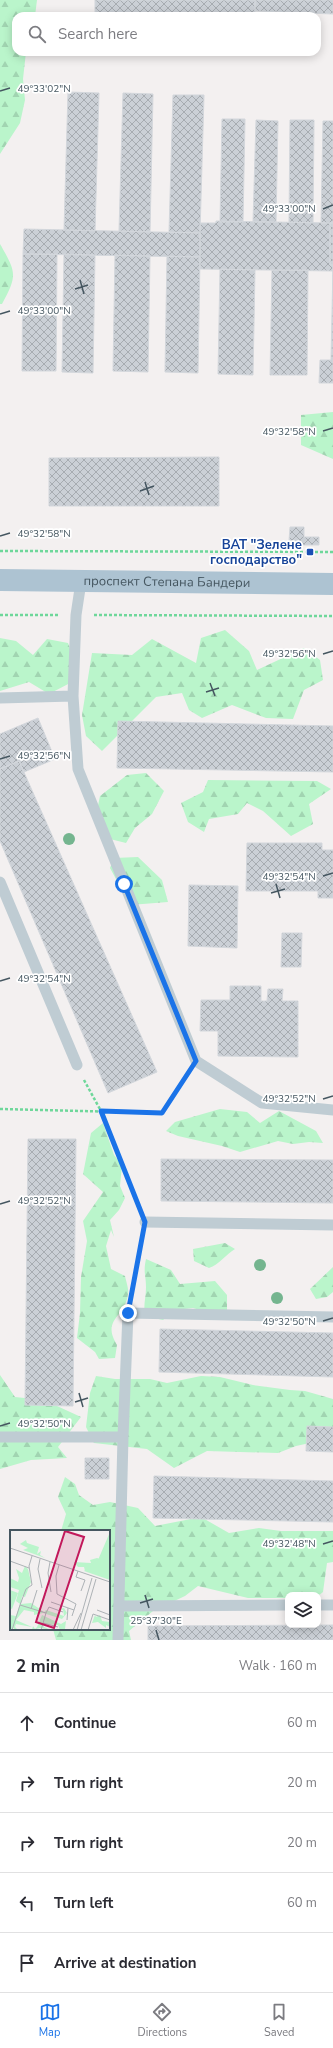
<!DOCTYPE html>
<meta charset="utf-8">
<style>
:root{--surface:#fff;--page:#f7f7f7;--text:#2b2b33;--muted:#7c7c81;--line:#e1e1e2;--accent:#1a73e8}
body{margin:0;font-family:"Nunito Sans",sans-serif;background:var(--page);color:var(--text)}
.controls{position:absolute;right:12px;bottom:12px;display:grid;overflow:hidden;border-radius:8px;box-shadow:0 2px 10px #0003}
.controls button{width:36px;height:36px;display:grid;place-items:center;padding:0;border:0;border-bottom:1px solid var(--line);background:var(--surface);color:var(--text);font:20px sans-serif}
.stop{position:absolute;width:12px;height:12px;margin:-9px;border:3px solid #1a73e8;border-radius:50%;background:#fff}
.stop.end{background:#1a73e8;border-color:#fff;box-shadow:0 1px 4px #0008}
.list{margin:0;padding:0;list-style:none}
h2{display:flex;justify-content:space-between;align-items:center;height:52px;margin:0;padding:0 16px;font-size:17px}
h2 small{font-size:13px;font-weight:400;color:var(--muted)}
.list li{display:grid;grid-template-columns:26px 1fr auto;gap:12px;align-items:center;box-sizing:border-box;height:60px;padding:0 16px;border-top:1px solid var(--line)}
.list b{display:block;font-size:15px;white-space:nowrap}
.list em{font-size:13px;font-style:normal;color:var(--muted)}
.icon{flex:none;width:22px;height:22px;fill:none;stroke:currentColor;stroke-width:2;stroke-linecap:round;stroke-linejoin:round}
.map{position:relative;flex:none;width:333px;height:1640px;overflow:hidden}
.search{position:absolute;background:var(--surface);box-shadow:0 2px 10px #0003;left:12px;right:12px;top:12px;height:44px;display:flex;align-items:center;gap:10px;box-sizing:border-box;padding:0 14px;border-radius:12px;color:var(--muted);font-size:15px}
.sheet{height:352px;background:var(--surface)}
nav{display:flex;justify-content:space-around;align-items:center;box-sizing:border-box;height:56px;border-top:1px solid var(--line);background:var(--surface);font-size:11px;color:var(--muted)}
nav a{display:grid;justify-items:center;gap:2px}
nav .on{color:var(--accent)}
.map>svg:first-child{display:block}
.forest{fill:url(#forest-firs)}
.building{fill:url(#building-cross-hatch);stroke:#d3d7dc}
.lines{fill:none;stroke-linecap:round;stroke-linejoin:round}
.path{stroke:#6ed79a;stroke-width:2.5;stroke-dasharray:3 2;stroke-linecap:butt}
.lane{stroke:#bfccd3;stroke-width:11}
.primary{stroke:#adc3d2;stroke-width:22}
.tree{fill:#74b58f}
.route{stroke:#1a73e8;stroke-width:5}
.ticks{fill:none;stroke:#455660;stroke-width:1.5}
.transit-dot{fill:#1a4fb4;stroke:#fff;stroke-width:1.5}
.labels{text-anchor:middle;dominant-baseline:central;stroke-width:3.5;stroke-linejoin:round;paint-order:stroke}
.transit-label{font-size:13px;font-weight:bold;fill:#164399;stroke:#fff;text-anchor:end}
.street-label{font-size:13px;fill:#455660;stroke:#fff}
.inset-road{fill:none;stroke:#adb2b6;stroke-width:1}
.view{fill:#c2185b;fill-opacity:0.15;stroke:#c2185b;stroke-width:2}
.inset-edge{fill:none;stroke:#455660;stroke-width:2}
.ticks-label{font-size:10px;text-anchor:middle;fill:#455660;stroke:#fff;stroke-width:3.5;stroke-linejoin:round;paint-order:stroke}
</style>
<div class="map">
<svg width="333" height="1640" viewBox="0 0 333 1640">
<defs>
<pattern id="forest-firs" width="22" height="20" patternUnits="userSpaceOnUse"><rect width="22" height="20" fill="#baf5cb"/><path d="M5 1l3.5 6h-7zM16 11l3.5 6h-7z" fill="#a1d4b1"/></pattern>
<pattern id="building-cross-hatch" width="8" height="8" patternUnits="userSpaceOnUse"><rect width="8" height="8" fill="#cbd0d6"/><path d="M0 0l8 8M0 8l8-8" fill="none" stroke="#a7acb1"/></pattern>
</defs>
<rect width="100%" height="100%" fill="#f3f0f0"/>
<!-- forest -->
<path class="forest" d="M0,0H37L35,16H16V52H26L23,79L25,100L20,123L0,154Z
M0,244C16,272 18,275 2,304H0Z
M333,412V459L301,445V415Z
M225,630L249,651L257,670L304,648L320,660L323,680L304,690L293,719L266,718L232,705L202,718L189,710L182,693L156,697L102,751L86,736L82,715L92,653L132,655L152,639L196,663L201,638Z
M0,638L16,641L33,655L47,639L68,643L75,661L72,682L49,694L29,682L0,691Z
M146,773L164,791L152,814L135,828L126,843L102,837L95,820L100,796L127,775Z
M208,780L317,781L331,789L309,804L313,824L291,836L263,811L247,803L238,814L209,819L204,832L188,822L181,803L203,792Z
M138,857L162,880L168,902L130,905L110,868L114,858Z
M220,1109L247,1112L260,1123L279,1111L316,1131L323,1143L309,1142L293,1144L278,1141L240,1152L222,1146L178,1136L166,1131L175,1122Z
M103,1123L114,1155L122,1165L120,1186L125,1198L119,1210L110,1220L114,1237L111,1230L106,1246L111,1269L125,1276C126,1281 129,1289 128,1294C125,1318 101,1319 117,1345L115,1358L99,1359L95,1352L77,1338L80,1313L81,1277L87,1241L83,1221L103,1192L83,1174L91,1133Z
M225,1243L235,1249C226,1254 219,1265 209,1268L194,1261L193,1249Z
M146,1259L171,1270L180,1284L215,1281L227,1295V1312L210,1313L193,1308L176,1310L163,1320L145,1316C143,1305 146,1298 146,1287C146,1275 143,1273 146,1259Z
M333,1267V1292L327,1297L316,1299L310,1289Z
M0,1375L15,1397L44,1400L81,1417L58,1447L67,1458L31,1460L0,1469Z
M96,1376L115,1379H150L167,1383L201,1376L220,1377L253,1385L290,1390L305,1391L333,1399V1438L296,1446L278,1453L207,1451L174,1468L147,1449L94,1443L86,1427L90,1393Z
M65,1477L75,1484L79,1495L93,1505L110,1502L138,1508L155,1526L201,1517L229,1533L259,1528L281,1531H333V1562L327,1563L323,1592L318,1596L288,1595V1598H248L198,1586L185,1596L153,1611L129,1631L131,1640H56L53,1629H109V1531H61L66,1514L58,1497Z"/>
<!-- building -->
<path class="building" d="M95,0H255V16H95Z
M255,0H333V14L255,11Z
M68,92L99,93L95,231L64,230Z
M123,93L153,94L150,232L119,231Z
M173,95H204L200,233L169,232Z
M222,119H245L243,222H220Z
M256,120L278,121L276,222H253Z
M290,120H314L313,223L289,222Z
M323,121H333V223H321Z
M216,221L330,223V265H333V271L200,269V223H216Z
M330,223H333V383H319L320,360H331L333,265H330Z
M24,229L200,233V257L23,254Z
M23,254H57L56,371H22Z
M64,254L95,255L93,373L62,372Z
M115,255L150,256L148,372L113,371Z
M167,256L200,257L198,373L165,372Z
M220,269L255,270L253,375L218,374Z
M272,270H308L307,375H270Z
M219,457V506H49V458Z
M290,527H304V537H319V545H301V542L289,541Z
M38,718L55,759L24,772L19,761L0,769V734Z
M118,721L333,726V772L117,768Z
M19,761L157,1072L108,1093L0,841V769Z
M247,843H322V850H333V898H318V891H246Z
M189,885L238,886L237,948L188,946Z
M282,933H302L301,967H281Z
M230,986H261V1001H267L268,989H283L282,1001H298V1057L218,1056V1031H200L201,1000H230Z
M28,1139H76L73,1406L25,1405Z
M161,1159L333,1160V1203L161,1201Z
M160,1329L333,1333V1377L159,1372Z
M307,1426L333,1427V1452L306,1451Z
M85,1458H109V1479H85Z
M154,1476L333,1481V1522L153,1518Z
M333,1625V1640H148V1626Z"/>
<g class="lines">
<!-- path -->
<path class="path" d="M0,551L333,552
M0,615H59
M94,615L333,616
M84,1080L101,1111L139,1207
M0,1109L162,1113L187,1075
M131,1297L142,1239"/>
<!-- lane -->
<path class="lane" d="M81,582L76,615L73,696L78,769L196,1061L262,1103L333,1110
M0,698L73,696
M0,882L77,1065
M145,1222L333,1225
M0,1437H123L118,1640
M123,1437L128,1313L333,1317
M318,1605H333
M119,1606L288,1605"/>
<!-- primary -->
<path class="primary" id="s1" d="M0,580L333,584"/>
</g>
<!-- trees -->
<g class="tree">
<circle cx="69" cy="839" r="6"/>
<circle cx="260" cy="1265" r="6"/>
<circle cx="277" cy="1298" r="6"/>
</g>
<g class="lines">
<!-- route -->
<path class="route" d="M124,884L196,1061L162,1113L101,1111L145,1222L128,1313"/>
</g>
<!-- ticks -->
<path class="ticks" d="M0,91L10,88M323,209L333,205M80,280L84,294M75,289L88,285M0,314L10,311M323,431L333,428M145,482L149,495M140,491L154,486M0,536L10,533M323,654L333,651M210,683L215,696M206,692L219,688M0,759L10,756M323,876L333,873M276,884L280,898M271,893L285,889M0,981L10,978M323,1099L333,1096M0,1204L10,1201M323,1321L333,1318M79,1393L83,1407M75,1402L88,1398M0,1426L10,1423M323,1544L333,1541M145,1595L149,1608M140,1603L153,1599M156,1630L159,1640"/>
<!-- markers -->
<rect class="transit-dot" x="306" y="548" width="8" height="8" rx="2"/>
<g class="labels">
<!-- transit labels -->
<g class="transit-label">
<text x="302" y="545">ВАТ "Зелене<tspan x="302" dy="15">господарство"</tspan></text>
</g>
<!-- street labels -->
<g class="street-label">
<text stroke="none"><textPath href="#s1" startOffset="167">проспект Степана Бандери</textPath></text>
</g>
</g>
<!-- overview -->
<g transform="translate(10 1530)">
<rect width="100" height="100" fill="#f3f0f0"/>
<path d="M0,60L8,63L2,79L0,78Z" fill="#baf5cb"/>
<path d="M16,10L17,13L29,17L27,24L31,21L30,25L35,28L13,20L18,18L10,14ZM87,28L90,29L75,41L74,37H68L64,32L81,33L80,30ZM15,36L18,39L21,52L15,67L12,66L11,74L21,73L34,82L36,80L54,86L53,80L49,79L54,78L57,83L52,89L33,83L24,85V82L14,80L6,90L22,97L6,94L5,97L8,100H4V98L0,100V85L6,86L10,74L6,71L9,60L0,57V48L8,52L9,48L6,39L12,43ZM32,85L51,94L56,91L55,99L50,100L48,95L33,94L34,97L41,100L30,98L22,100L23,96L25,99L27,97ZM85,85L86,87L90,85L92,91L100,92V97L96,95V98L88,92L82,93Z" fill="#baf5cb"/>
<path d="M100,2V50L74,41L88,30Z" fill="#baf5cb"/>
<path class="inset-road" d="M0,18L100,52M30,29L28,39L32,58M0,31L19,38M40,32L38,43L41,62M49,35L46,46L47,64L66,74L62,86M68,41L66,47L75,50L71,61M41,72L64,80M10,75L16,59L22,55L19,36L22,26M21,79L27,60M87,80L100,85M29,81L35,65M36,83L39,77L53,82M57,90L58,78M33,93L48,97M2,100L10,75L36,83L31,100M63,100L71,83M67,100L82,48M71,100L86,49M78,100L83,84L100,90"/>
<path class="view" d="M55,1L74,7L44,98L26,92Z"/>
<rect width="100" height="100" class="inset-edge"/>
</g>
<g class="ticks-label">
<text x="44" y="92">49°33'02"N</text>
<text x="289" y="212">49°33'00"N</text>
<text x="44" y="314">49°33'00"N</text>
<text x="289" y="435">49°32'58"N</text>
<text x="44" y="537">49°32'58"N</text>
<text x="289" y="657">49°32'56"N</text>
<text x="44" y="759">49°32'56"N</text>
<text x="289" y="880">49°32'54"N</text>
<text x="44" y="982">49°32'54"N</text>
<text x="289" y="1102">49°32'52"N</text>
<text x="44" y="1204">49°32'52"N</text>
<text x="289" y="1325">49°32'50"N</text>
<text x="44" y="1427">49°32'50"N</text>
<text x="289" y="1547">49°32'48"N</text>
<text x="156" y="1624">25°37'30"E</text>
</g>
</svg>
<div class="controls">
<button><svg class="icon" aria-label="layers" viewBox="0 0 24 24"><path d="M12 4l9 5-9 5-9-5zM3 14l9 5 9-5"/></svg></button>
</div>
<div class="stop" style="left:124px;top:884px"></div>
<div class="stop end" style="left:128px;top:1313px"></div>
<div class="search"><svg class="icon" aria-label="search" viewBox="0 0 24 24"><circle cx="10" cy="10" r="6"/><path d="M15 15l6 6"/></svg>Search here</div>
</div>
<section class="sheet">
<h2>2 min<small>Walk · 160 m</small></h2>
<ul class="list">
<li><svg class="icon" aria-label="ahead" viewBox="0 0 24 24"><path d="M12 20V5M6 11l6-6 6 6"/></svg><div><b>Continue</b></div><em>60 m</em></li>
<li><svg class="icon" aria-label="right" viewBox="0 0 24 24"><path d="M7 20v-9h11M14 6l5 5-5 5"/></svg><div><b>Turn right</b></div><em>20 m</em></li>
<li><svg class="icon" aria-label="right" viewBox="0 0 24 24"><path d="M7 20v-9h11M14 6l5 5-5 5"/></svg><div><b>Turn right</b></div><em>20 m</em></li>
<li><svg class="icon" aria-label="left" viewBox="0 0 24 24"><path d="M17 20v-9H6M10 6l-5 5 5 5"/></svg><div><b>Turn left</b></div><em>60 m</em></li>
<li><svg class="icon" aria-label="arrive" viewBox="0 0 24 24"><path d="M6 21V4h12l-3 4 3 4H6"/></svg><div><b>Arrive at destination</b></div></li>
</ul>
</section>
<nav>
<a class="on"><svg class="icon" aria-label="map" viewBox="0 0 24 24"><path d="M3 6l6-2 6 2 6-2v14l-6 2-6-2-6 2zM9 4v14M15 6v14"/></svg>Map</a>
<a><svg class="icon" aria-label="directions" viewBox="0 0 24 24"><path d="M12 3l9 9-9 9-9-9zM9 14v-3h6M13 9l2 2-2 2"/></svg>Directions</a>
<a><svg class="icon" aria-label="saved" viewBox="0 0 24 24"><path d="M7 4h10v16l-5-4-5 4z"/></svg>Saved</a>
</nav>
